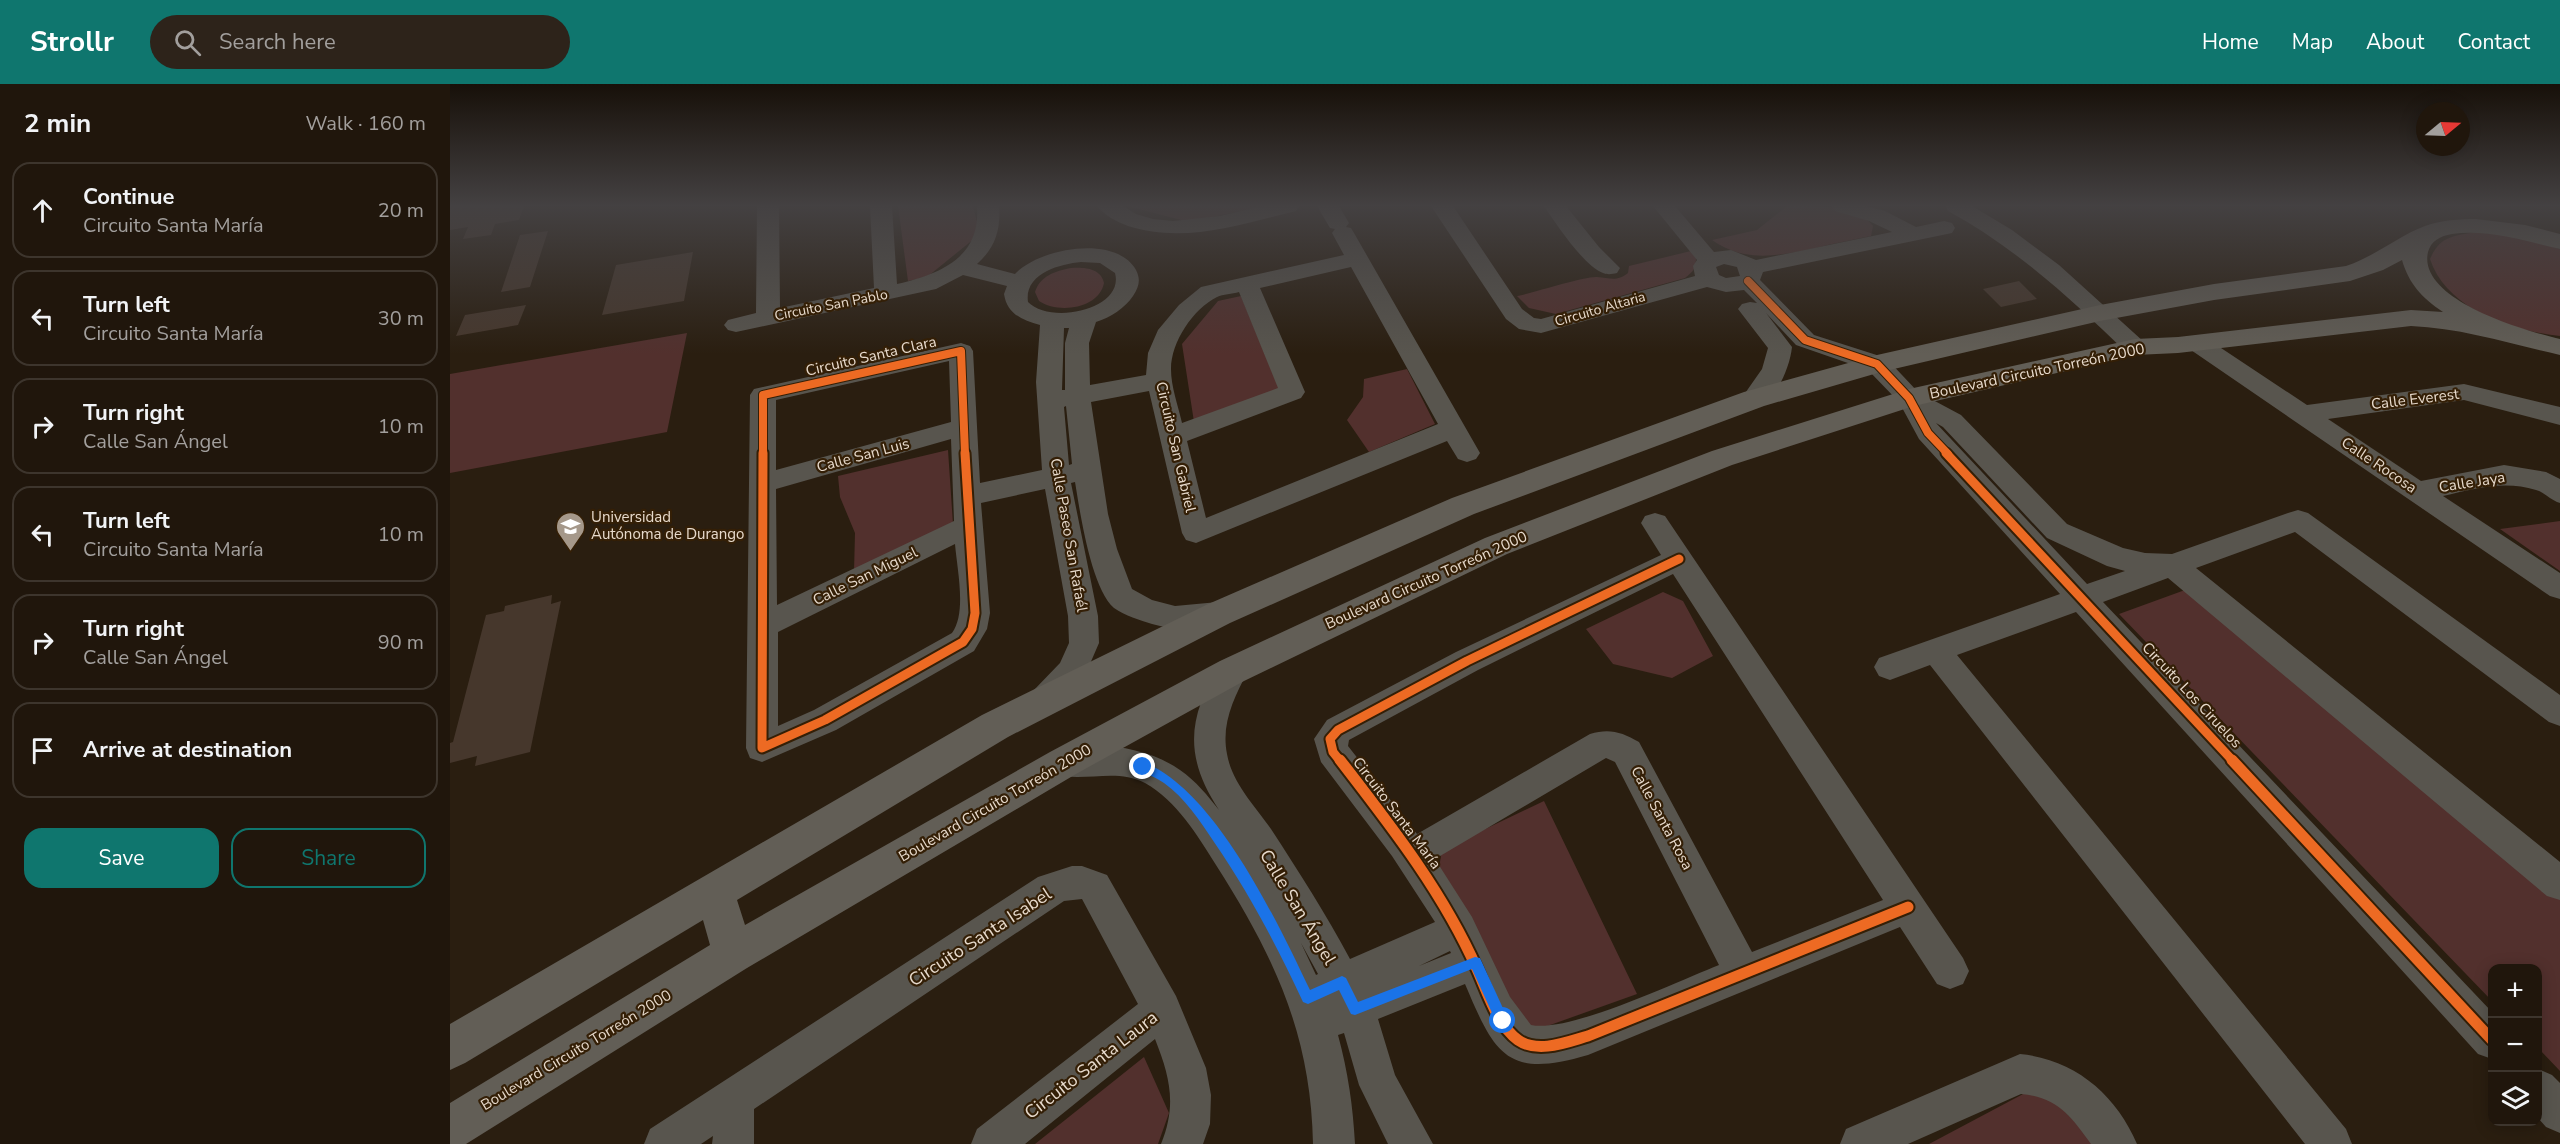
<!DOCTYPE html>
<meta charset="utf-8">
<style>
:root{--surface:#20160c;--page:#2d231a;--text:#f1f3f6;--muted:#a29f9d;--line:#3d352d;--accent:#0f766e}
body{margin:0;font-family:"Nunito Sans",sans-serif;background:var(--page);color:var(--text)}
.controls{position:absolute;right:18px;bottom:18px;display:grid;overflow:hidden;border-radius:12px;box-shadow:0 3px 15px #0003}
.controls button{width:54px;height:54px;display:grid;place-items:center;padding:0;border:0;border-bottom:2px solid var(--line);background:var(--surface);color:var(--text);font:30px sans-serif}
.compass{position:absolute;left:1966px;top:18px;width:54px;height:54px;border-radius:50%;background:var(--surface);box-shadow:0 3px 15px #0003;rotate:71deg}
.stop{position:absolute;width:18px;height:18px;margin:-14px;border:4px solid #1a73e8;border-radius:50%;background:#fff}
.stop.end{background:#1a73e8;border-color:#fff;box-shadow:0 2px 6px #0008}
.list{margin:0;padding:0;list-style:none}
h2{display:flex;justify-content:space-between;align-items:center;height:78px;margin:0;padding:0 24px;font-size:26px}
h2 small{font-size:20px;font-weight:400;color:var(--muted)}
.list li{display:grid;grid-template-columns:39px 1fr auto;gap:18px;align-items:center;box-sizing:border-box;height:96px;margin:0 12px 12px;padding:0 12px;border:2px solid var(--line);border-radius:18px}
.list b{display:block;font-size:22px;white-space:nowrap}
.list p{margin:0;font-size:20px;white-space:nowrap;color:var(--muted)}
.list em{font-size:20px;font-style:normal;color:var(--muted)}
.actions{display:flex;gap:12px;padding:18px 24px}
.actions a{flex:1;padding:14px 0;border:2px solid var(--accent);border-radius:18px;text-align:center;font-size:21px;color:var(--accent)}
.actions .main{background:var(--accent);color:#fff}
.icon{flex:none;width:33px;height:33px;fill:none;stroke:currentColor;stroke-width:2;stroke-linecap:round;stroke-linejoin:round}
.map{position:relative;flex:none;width:2110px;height:1060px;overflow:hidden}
header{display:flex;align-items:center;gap:36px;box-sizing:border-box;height:84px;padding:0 30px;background:var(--accent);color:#fff}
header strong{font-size:28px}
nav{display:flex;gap:33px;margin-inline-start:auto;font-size:21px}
.search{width:420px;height:54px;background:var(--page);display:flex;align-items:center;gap:15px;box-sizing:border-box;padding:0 21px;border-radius:33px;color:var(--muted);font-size:22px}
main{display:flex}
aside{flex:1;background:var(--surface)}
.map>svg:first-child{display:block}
.green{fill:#52302d}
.building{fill:#46372c}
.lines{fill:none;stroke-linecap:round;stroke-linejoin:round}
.minor{fill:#58554e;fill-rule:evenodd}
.major{fill:#625e56;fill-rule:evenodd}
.cycleway-far2-casing{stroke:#341f06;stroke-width:10}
.cycleway-far1-casing{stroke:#341f06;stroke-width:13}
.cycleway-casing{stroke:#341f06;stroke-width:15}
.cycleway-far2{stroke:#ed6a23;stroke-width:8}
.cycleway-far1{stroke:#ed6a23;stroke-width:9}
.cycleway{stroke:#ed6a23;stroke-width:11}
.route{fill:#1a73e8}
.labels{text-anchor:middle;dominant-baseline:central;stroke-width:4.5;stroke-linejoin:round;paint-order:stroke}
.far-street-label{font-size:14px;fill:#e7dacc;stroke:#341f06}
.street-label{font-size:15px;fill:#e7dacc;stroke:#341f06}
.poi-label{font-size:15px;fill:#e7dacc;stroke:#341f06;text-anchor:start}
.near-street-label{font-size:18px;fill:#e7dacc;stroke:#341f06}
</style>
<header>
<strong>Strollr</strong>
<div class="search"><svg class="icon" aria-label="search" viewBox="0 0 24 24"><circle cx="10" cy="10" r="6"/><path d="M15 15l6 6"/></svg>Search here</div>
<nav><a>Home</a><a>Map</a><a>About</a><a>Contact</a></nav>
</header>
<main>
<aside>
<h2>2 min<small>Walk · 160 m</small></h2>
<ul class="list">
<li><svg class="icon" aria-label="ahead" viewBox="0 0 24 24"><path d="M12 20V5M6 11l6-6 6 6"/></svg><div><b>Continue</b><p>Circuito Santa María</p></div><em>20 m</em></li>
<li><svg class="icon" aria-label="left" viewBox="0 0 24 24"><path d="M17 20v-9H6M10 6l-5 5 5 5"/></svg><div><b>Turn left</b><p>Circuito Santa María</p></div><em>30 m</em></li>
<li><svg class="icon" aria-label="right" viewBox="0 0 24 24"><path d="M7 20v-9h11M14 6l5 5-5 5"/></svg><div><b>Turn right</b><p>Calle San Ángel</p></div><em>10 m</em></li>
<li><svg class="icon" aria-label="left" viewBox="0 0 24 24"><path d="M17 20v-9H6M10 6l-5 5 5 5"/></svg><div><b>Turn left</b><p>Circuito Santa María</p></div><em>10 m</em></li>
<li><svg class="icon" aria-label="right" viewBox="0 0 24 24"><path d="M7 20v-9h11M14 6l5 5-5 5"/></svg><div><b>Turn right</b><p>Calle San Ángel</p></div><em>90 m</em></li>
<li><svg class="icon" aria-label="arrive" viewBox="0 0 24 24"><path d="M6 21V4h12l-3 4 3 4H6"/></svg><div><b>Arrive at destination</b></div></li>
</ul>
<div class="actions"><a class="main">Save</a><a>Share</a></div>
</aside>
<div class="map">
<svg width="2110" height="1060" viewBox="0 0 2110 1060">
<rect width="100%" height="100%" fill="#2a1e10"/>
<!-- green -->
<path class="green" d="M448,122H523L530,150L477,193L458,197Z
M677,122H809L810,123L739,138Z
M1337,122C1361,122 1407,120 1423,142L1421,152C1403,156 1384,159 1366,164C1329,172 1294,179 1262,156L1307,146Z
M2026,148L2055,150L2110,165V252C2062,247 1996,225 1980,175C1990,152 2003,152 2026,148Z
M1241,167L1246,173C1246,184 1244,187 1235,194L1106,230L1079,224L1067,212C1083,209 1135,192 1147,193C1160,194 1167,198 1178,189L1179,182Z
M621,184C634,183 651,184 654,199C649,225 608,230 589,217L585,208C590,192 605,187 621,184Z
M791,212L830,307L744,338L732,260L768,217Z
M237,249L217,348L0,389V290Z
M957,285L985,340L919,368L897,336L913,313L914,295Z
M498,366L503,440L404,488L405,449L390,413L388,392Z
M2110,437V487L2050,445Z
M1735,506L2110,813V987L2088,964V884H2042V917L1669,530Z
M1213,508L1233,517L1263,572L1222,594L1163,580L1136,545Z
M1094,717L1187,910L1089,945L1074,943L989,785L991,771L1006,759Z
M694,973L719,1029L708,1060H585Z
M1575,1009L1604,1016L1646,1060H1479Z"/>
<!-- building -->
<path class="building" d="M0,122H74L69,136L45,140L41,151L13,155L18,143L0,146Z
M98,147L80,203L51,208L70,151Z
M243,168L234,217L152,231L166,181Z
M1569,197L1587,215L1551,223L1533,205Z
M76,221L68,241L6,252L15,231Z
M102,511L101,520L111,517L80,668L25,682L27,672L0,679V659L3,658L36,531L54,527L55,522Z"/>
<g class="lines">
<!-- minor -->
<path class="minor" d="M307,122H329L330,224L424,204L420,122H442L447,200C491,190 531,173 527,122H549C551,146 545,164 527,180L565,190C589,164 666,150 686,186C691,196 689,203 683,212C674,225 661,233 646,238L639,259L640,301L696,291L698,269L708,246L729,221L751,203L894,171L882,149L885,145L880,144L867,122H889L899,139L896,143L901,144L904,149L1030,369L1026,375L1017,378L1008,375L997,357L746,459L736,456L732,449L699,307L641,318L658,430L667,465L682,505L702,516L725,522L768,518L779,522L783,530L779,538C753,547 728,547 702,540C690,536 675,532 664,524C641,504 630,428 625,398L621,399L648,532L649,559L633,596L605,625L594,629L583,625L578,616L583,607L610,579L619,559L618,532L595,405L531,419L540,529L537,545L524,567L386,646L312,678L300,674L296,664L300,311L304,305L511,259L520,262L523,267L530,399L592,386L586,298L590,241C572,236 557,230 554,210L557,202L513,191L486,205L286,248L278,246L274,241L278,236L306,229ZM631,178L650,179L665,189C675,226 600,241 578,218C574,190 609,180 631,178ZM901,183L988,340L756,434L737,357L851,314L855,308L810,204ZM789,208L828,304L732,339C728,321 721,303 721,285C721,258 743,225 767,213C773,210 782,210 789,208ZM614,244H619L615,259V306H612ZM499,277L501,338L326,386V316ZM616,322L622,380L619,381L614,323ZM501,355L504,437L327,521L326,405ZM505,460C507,485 517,529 502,549L364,626L328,642V548Z
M647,122H673L686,130L703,135L723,137L770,132L812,122H849L846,127C790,140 735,160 678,142C667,138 654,131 647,122Z
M981,122H1003L1072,225L1084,234L1091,235L1245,192L1243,182L1247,176L1203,122H1225L1264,168L1281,166L1306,176L1442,148L1419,137L1385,127L1382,122H1416L1435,127L1466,143L1494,137L1502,139L1505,144L1502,149L1313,188L1310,196L1364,251L1436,274L1468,308L1511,331L1617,440L1673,464L1695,469L1722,470L1838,429L1848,426L1858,429L2110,611V642L2099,638L1845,448L1746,484L2110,778V816L2097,812L1718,494L1653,518L2042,928V975L2028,970L1626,528L1507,571L1896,1045L1902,1060H1855L1480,581L1440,596L1429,592L1424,583L1429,574L1610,510L1469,355L1449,318L1418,286L1346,261L1316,229L1342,263C1340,282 1329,308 1314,320C1308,325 1301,323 1295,321L1291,315L1312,285L1318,264L1288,225L1292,220L1300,218L1307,219L1294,206L1276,208L1257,203L1091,249L1069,245L1056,235ZM1274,180L1287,183L1290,192L1276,194L1269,191L1266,183ZM1486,339L1493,343L1597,454L1657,482L1675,487L1637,500Z
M1094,122H1116L1149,163L1170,184L1167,189C1162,190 1158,191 1153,189C1134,182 1106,140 1094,122Z
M1495,122H1522L1562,146L1609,181L1694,258L1697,263L1694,268L1685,271L1676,268C1621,215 1566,164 1498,127Z
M1747,251L1756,254L1857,321L2014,300L2110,323V341L2014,316L1878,335L1971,397L2054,381L2096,388L2110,395V419C2100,416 2094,408 2086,406C2054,396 2024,405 1993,412L2110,489V515L2100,512L1738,264L1735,259L1738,254Z
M1205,429L1215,432L1513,874L1519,887L1513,900L1500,905L1487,900L1450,843L1138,971C1057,995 1045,971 1015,900L928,935L945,991L983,1060H938L909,1001L894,949L888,951C898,988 903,1022 905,1060H863C861,950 824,872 766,781C747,751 727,717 695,699C665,683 631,700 601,689L596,679L601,669C641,655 696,662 730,686C746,697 758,712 769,726C733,671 738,633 771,578L782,574L793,578L798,587C784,614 771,639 777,670C782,699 805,722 821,745C849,788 876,830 900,875L985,838L942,772L871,678L864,655L877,636L1006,568L1211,471L1191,439L1195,432ZM1223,490L1433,816L1302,868L1189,658C1172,648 1159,644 1140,650L967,750L898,662L899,656L1028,586ZM1156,674L1165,678L1269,881C1228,897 1120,949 1081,941L1060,913L1022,833L985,775ZM851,859L868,890L866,891ZM1000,867L1001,869L969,882Z
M622,782H632L657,791L726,912L756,984L761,1011L760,1040L753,1060H711C727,1021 720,993 705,955L575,1060H521L527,1045L688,920L632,815L614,817L304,1025V1060H262L263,1052L251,1060H194L200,1045L588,793Z
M1570,970C1624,975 1666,1010 1687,1060H1641C1621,1032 1607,1013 1571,1010L1458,1060H1390L1396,1045Z
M2088,985L2102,991L2110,999V1049L2096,1043L2088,1034Z"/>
<!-- major -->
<path class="major" d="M2026,135L2075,141L2110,150V165C2075,157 2038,145 2002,150C1990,152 1981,157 1978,168C1967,216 2076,247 2110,255V271C2060,260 2012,244 1961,242L1728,269L1685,271L1464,322L1282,381L1057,470L794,597L626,690L297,884L16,1060H0V1019L260,861L253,836L15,979L0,986V940L532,631L756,521L1002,414L1294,308L1427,271L1650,221L1764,200L1896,182C1926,172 1948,152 1975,142C1991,136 2009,135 2026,135ZM1952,176C1959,200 1972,214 1993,228L1961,226L1728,253L1685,255L1459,305L1262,367L1035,454L770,577L600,668L295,841L287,816L558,653L780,539L1024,430L1314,322L1431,288L1650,237L1764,216L1900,197L1933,186Z"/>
<defs>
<path id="cycleway-far2" d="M1298,197L1355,256L1427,280L1459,314L1478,349L1498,370
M313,370V311L511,267L515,370"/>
<path id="cycleway-far1" d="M313,369L312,664L375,636L513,558L522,545L525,529L515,369
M1496,369L1784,678
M891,678L883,668L880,655L888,646L1017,577L1229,475"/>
<path id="cycleway" d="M890,676C941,742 993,808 1027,885C1037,907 1047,941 1068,956C1088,970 1117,958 1138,952L1458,823
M1782,676L2042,956"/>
</defs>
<!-- cycleway-far2 casing -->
<use href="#cycleway-far2" class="cycleway-far2-casing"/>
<!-- cycleway-far1 casing -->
<use href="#cycleway-far1" class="cycleway-far1-casing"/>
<!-- cycleway casing -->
<use href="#cycleway" class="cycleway-casing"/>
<!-- cycleway-far2 -->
<use href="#cycleway-far2" class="cycleway-far2"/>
<!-- cycleway-far1 -->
<use href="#cycleway-far1" class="cycleway-far1"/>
<!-- cycleway -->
<use href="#cycleway" class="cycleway"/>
</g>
<!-- sky -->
<linearGradient id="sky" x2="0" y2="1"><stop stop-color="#171009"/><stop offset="0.45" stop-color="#444142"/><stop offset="1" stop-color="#444142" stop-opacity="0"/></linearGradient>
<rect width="2110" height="270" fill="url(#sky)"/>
<!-- route -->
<path class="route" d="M693,678C765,705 828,839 860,906L892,892L896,894L908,918L1025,873L1030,874L1057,933L1059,937L1057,942L1053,943L1048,942L1022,885L905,931L901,930L889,906L858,920L853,918C827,862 799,809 764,758C750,737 735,714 714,699C707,694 697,690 689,686L688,683Z"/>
<!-- icons -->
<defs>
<symbol id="university-pin" viewBox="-11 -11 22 30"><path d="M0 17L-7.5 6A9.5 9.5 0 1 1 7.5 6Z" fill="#a5988a" stroke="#341f06"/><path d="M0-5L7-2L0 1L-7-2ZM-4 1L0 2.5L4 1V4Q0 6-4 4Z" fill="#fff"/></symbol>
</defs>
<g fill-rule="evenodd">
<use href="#university-pin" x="104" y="426" width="33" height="45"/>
</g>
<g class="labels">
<!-- far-street labels -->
<g class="far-street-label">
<text transform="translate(381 221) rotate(-11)">Circuito San Pablo</text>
<text transform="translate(1150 225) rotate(-16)">Circuito Altaria</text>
</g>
<!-- street labels -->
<g class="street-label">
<text transform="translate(421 272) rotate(-13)">Circuito Santa Clara</text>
<text transform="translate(1587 287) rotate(-12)">Boulevard Circuito Torreón 2000</text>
<text transform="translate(1965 315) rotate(-7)">Calle Everest</text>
<text transform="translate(726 363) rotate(77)">Circuito San Gabriel</text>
<text transform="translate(413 371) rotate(-15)">Calle San Luis</text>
<text transform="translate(1929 381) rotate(34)">Calle Rocosa</text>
<text transform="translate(2022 398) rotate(-9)">Calle Jaya</text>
<text transform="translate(619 451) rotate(80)">Calle Paseo San Rafaél</text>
<text transform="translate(415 492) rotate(-26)">Calle San Miguel</text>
<text transform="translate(976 496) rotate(-24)">Boulevard Circuito Torreón 2000</text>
<text transform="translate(1742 611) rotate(47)">Circuito Los Ciruelos</text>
<text transform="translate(545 719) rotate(-30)">Boulevard Circuito Torreón 2000</text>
<text transform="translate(947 729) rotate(53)">Circuito Santa María</text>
<text transform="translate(1212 734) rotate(62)">Calle Santa Rosa</text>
<text transform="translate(126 966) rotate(-31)">Boulevard Circuito Torreón 2000</text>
</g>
<!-- poi labels -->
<g class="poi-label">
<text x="141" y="433">Universidad<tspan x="141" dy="17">Autónoma de Durango</tspan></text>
</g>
<!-- near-street labels -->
<g class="near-street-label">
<text transform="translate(848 823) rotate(59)">Calle San Ángel</text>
<text transform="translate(530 853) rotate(-33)">Circuito Santa Isabel</text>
<text transform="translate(641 981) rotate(-38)">Circuito Santa Laura</text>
</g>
</g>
</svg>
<div class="controls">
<button>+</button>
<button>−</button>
<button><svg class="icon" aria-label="layers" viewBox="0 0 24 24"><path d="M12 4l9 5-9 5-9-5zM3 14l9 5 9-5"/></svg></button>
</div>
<svg class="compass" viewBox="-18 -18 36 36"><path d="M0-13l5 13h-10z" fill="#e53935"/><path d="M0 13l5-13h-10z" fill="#a29f9d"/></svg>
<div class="stop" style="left:1053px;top:937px"></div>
<div class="stop end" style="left:693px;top:683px"></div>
</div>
</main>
